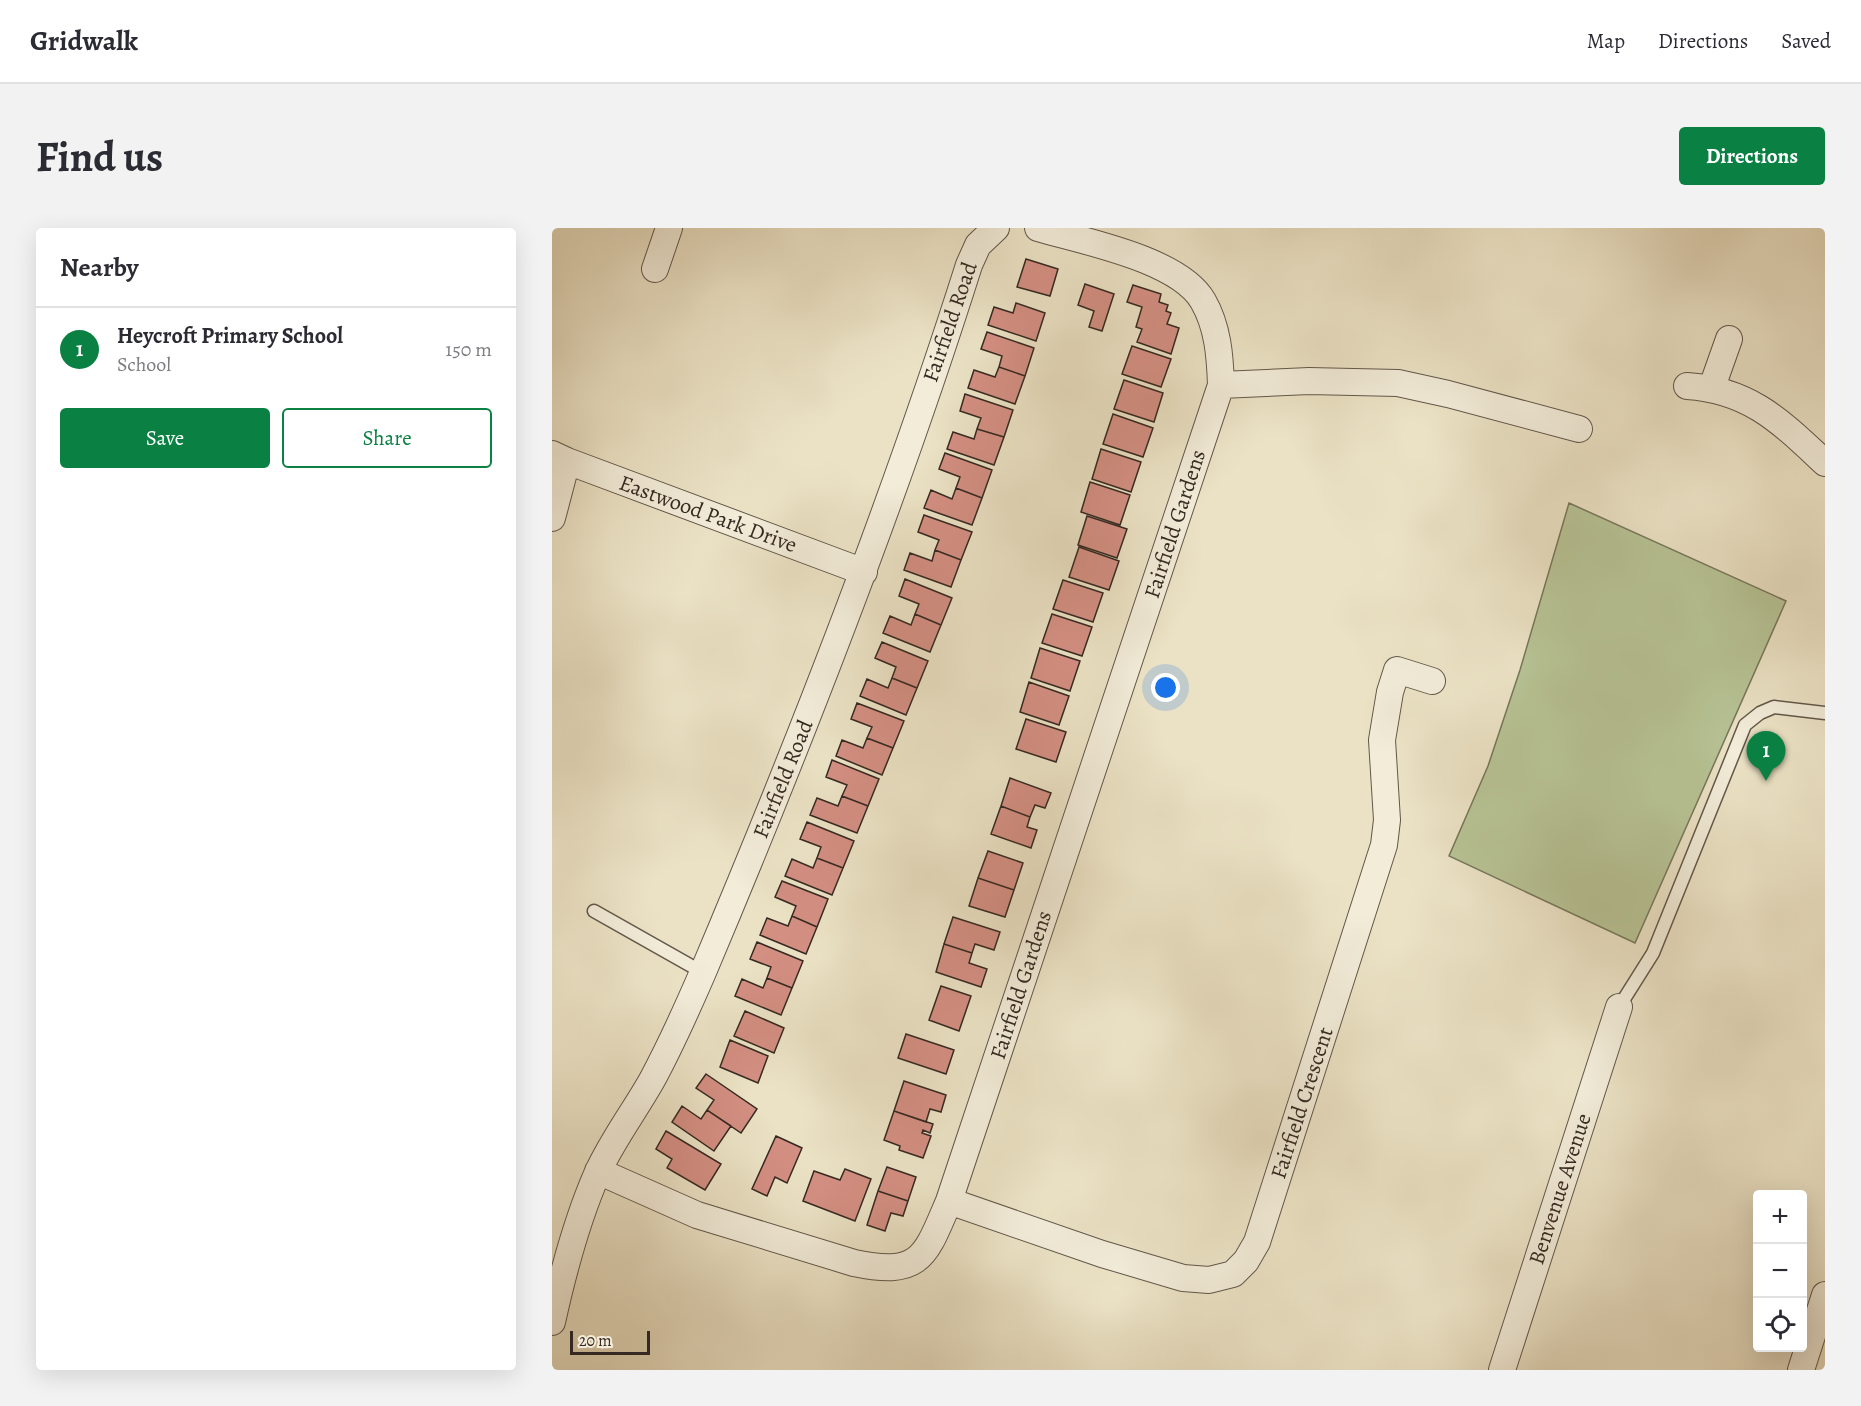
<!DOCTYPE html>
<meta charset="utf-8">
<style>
:root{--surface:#fff;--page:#f2f2f3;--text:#2b2b33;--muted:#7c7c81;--line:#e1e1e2;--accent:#0b8043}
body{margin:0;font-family:Alegreya,serif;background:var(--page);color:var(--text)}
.controls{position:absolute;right:18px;bottom:18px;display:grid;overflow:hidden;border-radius:6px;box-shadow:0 6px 24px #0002}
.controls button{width:54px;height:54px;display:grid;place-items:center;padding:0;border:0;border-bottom:2px solid var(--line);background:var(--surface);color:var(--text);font:30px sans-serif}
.scale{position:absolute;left:18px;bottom:15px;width:80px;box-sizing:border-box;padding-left:6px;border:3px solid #352921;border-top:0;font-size:16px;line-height:21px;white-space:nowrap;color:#352921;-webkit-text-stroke:4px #f2ecd9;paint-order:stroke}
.you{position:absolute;left:614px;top:460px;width:21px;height:21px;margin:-15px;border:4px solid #fff;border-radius:50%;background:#1a73e8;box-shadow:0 0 0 9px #1a73e833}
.badge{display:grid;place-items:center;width:39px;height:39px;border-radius:50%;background:var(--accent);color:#fff;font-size:20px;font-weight:700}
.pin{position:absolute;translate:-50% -50px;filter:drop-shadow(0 2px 3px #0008)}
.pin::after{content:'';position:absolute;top:32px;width:21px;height:18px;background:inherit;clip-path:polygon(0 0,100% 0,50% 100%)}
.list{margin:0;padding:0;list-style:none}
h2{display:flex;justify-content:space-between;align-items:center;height:78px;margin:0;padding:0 24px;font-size:26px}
h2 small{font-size:20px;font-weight:400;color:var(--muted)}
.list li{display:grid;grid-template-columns:39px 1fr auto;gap:18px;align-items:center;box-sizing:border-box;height:84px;padding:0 24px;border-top:2px solid var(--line)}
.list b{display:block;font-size:22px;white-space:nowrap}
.list p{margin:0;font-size:20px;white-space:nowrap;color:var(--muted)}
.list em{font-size:20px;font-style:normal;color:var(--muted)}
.actions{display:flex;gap:12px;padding:18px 24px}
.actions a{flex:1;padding:14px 0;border:2px solid var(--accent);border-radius:6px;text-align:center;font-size:21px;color:var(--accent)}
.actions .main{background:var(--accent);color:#fff}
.icon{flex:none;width:33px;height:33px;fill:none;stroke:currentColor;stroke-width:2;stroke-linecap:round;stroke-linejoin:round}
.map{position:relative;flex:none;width:1273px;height:1142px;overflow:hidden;border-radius:6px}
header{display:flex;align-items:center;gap:36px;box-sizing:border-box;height:84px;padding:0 30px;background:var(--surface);border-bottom:2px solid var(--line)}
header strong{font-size:28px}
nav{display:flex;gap:33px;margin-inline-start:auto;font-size:21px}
.intro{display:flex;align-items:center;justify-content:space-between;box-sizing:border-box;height:144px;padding:0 36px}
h1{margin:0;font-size:42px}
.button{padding:15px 27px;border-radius:6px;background:var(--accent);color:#fff;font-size:21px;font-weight:700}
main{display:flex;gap:36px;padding:0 36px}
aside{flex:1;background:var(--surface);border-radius:6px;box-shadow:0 6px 24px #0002}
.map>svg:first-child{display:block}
.green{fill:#b7c395;stroke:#76765b;stroke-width:1.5}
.building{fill:#d48f83;stroke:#352921;stroke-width:1.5}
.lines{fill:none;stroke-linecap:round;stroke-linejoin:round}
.service-casing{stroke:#62574a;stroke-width:15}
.minor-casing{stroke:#62574a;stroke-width:28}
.service{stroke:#f2ecd9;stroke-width:12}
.minor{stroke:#f2ecd9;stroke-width:26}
.labels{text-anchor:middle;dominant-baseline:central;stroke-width:5;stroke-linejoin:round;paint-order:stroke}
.street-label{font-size:22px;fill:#352921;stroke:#f2ecd9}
</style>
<header>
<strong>Gridwalk</strong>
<nav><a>Map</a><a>Directions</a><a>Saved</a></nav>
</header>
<div class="intro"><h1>Find us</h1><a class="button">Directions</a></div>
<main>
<aside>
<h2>Nearby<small></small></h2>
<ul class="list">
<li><span class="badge">1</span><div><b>Heycroft Primary School</b><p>School</p></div><em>150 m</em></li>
</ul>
<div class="actions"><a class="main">Save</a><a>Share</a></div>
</aside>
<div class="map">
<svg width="1273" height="1142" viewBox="0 0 1273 1142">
<rect width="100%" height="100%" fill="#ebe2c5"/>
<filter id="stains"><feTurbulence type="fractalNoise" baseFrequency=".00333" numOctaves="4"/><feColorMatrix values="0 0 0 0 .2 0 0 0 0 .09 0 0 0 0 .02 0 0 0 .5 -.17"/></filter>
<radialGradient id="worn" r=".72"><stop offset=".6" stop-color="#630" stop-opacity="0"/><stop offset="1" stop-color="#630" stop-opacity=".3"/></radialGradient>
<!-- green -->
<path class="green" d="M1017,275L1234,373L1083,715L897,628L936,538L968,442Z"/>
<!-- building -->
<path class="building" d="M474,31L506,41L498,68L465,59Z
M533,56L562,66L550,103L537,99L542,83L526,77Z
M581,57L609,66L607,74L616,77L614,83L619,85L615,96L627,100L619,126L585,114L590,101L584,99L590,79L575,74Z
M464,75L493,85L484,113L436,97L442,79L461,85Z
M435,104L482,120L473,148L447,139L450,128L429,121Z
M580,118L619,131L609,159L570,146Z
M447,139L473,148L463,176L416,160L422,142L443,149Z
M572,152L611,165L602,194L562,181Z
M413,166L461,182L452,209L425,201L429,190L408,183Z
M561,186L601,200L591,229L551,216Z
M425,201L452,209L442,237L395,221L401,204L422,211Z
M549,221L589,234L579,264L540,251Z
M393,225L440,242L430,270L404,260L408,249L387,241Z
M538,254L578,267L568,297L529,284Z
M404,260L430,270L420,297L372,280L379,262L400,271Z
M372,287L420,304L409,332L383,322L387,312L366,304Z
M535,288L575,301L565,330L526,317Z
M527,319L567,333L557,362L517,349Z
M383,322L409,332L399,359L352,342L358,325L380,333Z
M353,351L400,370L389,397L363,386L367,376L347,368Z
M511,352L551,365L541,394L501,381Z
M363,386L389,397L378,424L331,405L338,388L359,397Z
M500,386L540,399L530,428L490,415Z
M330,414L376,433L365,460L340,450L344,439L323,430Z
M488,420L528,433L518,463L479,450Z
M340,450L365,460L354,487L308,468L315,451L336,460Z
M477,454L517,468L507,497L468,484Z
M305,475L352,493L341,520L315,510L320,499L299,491Z
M474,491L514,504L504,534L464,521Z
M315,510L341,520L330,547L284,528L290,512L311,520Z
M280,532L327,551L316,578L290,568L295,557L274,549Z
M458,550L499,565L493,580L483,577L478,589L449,578Z
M290,568L316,578L305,605L258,587L265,570L286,578Z
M449,578L478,589L475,599L485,602L479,620L439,606Z
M255,594L302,613L291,640L265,630L269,619L248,611Z
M436,623L471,635L462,662L426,650Z
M265,630L291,640L280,667L233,648L240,631L261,640Z
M426,650L462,662L453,689L417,678Z
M230,653L276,671L265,699L240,688L244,678L223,669Z
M240,688L265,699L254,726L208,707L215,690L236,698Z
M401,689L448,704L442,722L423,716L420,725L392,716Z
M205,714L251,733L240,760L215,750L219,739L198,731Z
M392,716L420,725L417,735L435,741L429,759L384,744Z
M215,750L240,760L229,787L183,768L190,751L211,760Z
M389,758L419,768L407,803L377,792Z
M193,783L232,800L222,825L182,808Z
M354,806L402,822L394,846L346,830Z
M178,812L216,828L206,855L168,839Z
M154,846L205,881L189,905L155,882L162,872L144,860Z
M352,853L394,867L389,884L378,881L374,894L342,883Z
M130,878L149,891L155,882L179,898L162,923L120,894Z
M342,883L381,896L378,905L371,902L370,905L379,908L371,930L347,922L348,918L332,912Z
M114,903L169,936L153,962L115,940L120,931L104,921Z
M224,908L250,920L235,955L223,949L215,968L200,961Z
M335,939L364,949L356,973L326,963Z
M293,941L319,951L303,993L251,973L262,943L288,952Z
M326,963L356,973L351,988L339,985L333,1003L315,997Z"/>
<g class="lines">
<defs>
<path id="service" d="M42,683L150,744
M1067,779L1101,725L1193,497L1208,485L1222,479L1273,485"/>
<path id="minor" d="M103,41L117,0
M669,157L757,153L846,155L896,166L1027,201
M1135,158C1198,162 1229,194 1273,235
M1160,159L1177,111
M0,226L15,233L312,344
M0,290L15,233
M46,943L145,987L302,1035C369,1049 373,1029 397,973L669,157C668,128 666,99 651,73C627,31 530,13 486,0
M397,973L550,1026L631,1050L657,1052L681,1046L694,1033L705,1014L832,617L835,592L830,512L838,464L845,442L880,453
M0,1094C11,1044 24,994 45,946C59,914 82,884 100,852C119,817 135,781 151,744C249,512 341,277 417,37L426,17L444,0
M950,1142L1067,779
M1249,1142L1273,1067"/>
</defs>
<!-- service casing -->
<use href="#service" class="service-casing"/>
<!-- minor casing -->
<use href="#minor" class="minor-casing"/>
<!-- service -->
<use href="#service" class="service"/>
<!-- minor -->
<use href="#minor" class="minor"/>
</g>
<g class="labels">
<!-- street labels -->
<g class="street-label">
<text transform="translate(398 94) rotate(-71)">Fairfield Road</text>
<text transform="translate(156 286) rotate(20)">Eastwood Park Drive</text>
<text transform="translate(623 296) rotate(-72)">Fairfield Gardens</text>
<text transform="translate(231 551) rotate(-68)">Fairfield Road</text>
<text transform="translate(469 757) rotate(-72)">Fairfield Gardens</text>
<text transform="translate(750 875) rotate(-72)">Fairfield Crescent</text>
<text transform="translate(1008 961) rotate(-72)">Benvenue Avenue</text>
</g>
</g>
<rect width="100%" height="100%" filter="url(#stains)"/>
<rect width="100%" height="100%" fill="url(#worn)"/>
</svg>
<div class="controls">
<button>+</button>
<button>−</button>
<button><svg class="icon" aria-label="locate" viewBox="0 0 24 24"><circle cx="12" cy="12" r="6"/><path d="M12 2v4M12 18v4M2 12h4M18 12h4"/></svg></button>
</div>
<div class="scale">20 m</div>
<div class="you"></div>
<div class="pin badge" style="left:1214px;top:553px">1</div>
</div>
</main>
